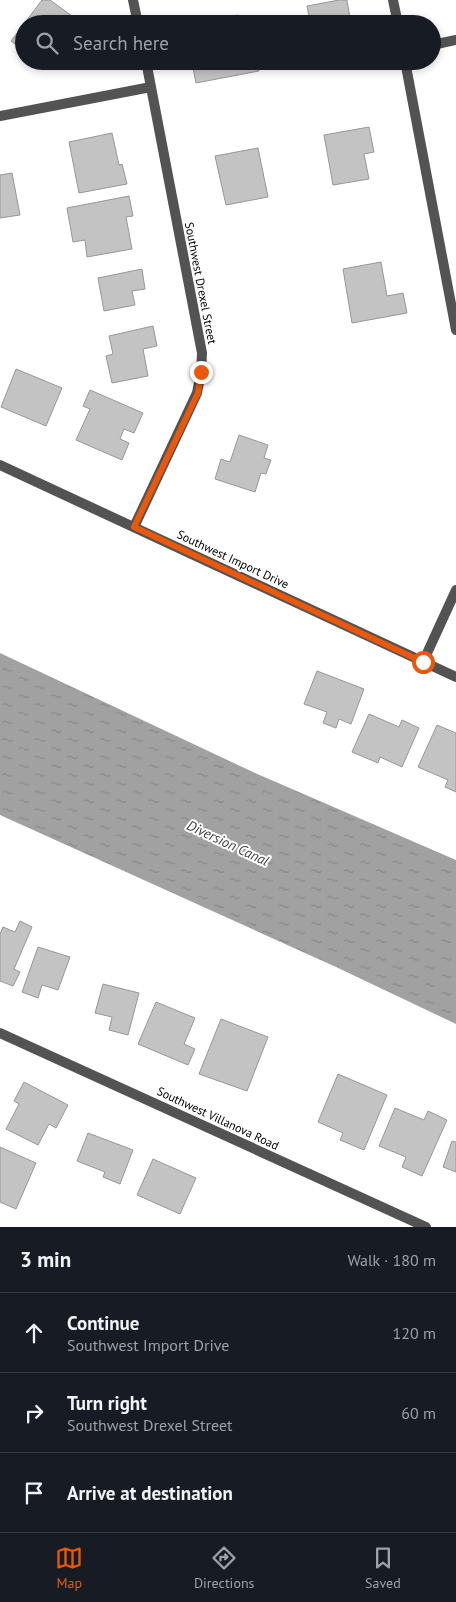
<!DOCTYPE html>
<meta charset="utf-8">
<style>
:root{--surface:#171b24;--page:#20242c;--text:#f1f3f6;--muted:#9ea1a6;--line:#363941;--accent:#ea580c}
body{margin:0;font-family:"PT Sans",sans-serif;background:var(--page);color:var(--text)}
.stop{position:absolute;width:15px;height:15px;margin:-11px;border:4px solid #ea580c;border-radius:50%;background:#fff}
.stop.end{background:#ea580c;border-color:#fff;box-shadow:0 1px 5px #0008}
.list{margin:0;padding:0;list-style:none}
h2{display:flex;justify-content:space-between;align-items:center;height:65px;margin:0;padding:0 20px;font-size:21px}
h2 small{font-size:16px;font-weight:400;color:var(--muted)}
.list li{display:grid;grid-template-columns:32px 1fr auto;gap:15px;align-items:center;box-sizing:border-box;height:80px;padding:0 20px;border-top:1px solid var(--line)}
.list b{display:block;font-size:19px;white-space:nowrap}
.list p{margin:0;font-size:16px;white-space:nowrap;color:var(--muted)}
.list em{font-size:16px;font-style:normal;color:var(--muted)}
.icon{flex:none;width:28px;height:28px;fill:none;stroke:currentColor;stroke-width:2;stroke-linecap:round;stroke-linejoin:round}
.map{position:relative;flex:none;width:456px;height:1227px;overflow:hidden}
.search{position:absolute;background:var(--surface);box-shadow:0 2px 8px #0003;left:15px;right:15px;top:15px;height:55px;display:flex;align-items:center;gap:12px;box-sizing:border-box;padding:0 18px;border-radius:28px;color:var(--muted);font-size:19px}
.sheet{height:305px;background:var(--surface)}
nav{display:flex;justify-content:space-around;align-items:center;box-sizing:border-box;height:70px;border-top:1px solid var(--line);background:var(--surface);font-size:14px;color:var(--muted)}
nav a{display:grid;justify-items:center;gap:2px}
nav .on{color:var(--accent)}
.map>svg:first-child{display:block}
.water{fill:url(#water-ripples)}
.building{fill:#c3c3c3;stroke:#979797}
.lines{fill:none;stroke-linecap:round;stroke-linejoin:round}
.minor{stroke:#535353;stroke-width:10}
.tertiary{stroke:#535353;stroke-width:10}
.route{stroke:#ea580c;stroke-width:6}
.labels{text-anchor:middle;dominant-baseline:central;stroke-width:4;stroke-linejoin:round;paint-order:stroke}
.street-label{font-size:12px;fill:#000;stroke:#fff}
.water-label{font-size:14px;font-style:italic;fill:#424242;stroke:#fff}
</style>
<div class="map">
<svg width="456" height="1227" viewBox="0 0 456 1227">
<defs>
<pattern id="water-ripples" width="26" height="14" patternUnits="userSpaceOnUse" patternTransform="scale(1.25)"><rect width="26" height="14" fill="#a1a1a1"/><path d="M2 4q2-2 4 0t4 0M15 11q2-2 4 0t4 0" fill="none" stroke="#898989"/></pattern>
</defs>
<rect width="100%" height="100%" fill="#fff"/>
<!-- water -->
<path class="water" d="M0,653L255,773L456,860V1024L336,967L0,815Z"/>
<!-- building -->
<path class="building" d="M42,0H50L83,24H24Z
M339,0H347L351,24H306L310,22L307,6Z
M238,15L240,24H201L200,22Z
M24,24V51L11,41Z
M200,61H257L259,71L196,83L192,63Z
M369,127L374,152L364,154L369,179L333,185L324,135Z
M112,133L119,165L122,164L127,184L79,193L69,142Z
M258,148L268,197L226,205L215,156Z
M12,173L20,215L0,218V175Z
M129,196L133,216L126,217L132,249L87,257L85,240L73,242L67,208Z
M381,262L387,296L403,293L407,313L352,323L343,269Z
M142,269L145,289L132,291L135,305L104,311L98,278Z
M153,326L157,346L143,349L148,376L112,383L106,356L113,354L109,336Z
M16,369L62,388L46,426L1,407Z
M90,390L143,413L134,433L124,429L120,439L129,443L122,460L76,440L90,409L83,406Z
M239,435L268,445L264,458L271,460L266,474L261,473L255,492L215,479L221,459L230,462Z
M317,671L364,689L351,724L339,719L336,728L323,723L327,712L304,704Z
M369,714L399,727L402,720L419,728L402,767L380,757L378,763L352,752Z
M437,725L456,733V792L445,787L448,780L418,767Z
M20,921L32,927L14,969L20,972L13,986L0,981V934L3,927L15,932Z
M38,947L70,957L58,990L42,985L38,998L22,992Z
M103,984L139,993L128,1035L109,1030L112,1017L95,1013Z
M156,1002L195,1018L184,1044L195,1049L188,1065L138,1044Z
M221,1019L268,1037L247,1091L199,1074Z
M338,1074L387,1095L364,1150L340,1140L343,1133L318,1122Z
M24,1082L68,1105L56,1128L49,1124L38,1145L6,1129L19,1104L14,1101Z
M395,1108L424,1120L428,1111L447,1120L422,1176L402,1167L406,1157L379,1146Z
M88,1133L133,1150L120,1184L103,1177L105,1172L77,1161Z
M452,1141L456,1142V1172L443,1167Z
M0,1147L36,1163L16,1209L0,1202Z
M153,1159L196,1178L180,1214L137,1195Z"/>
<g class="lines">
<!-- minor -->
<path class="minor" d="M133,0L138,24
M393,0L398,24
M432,45L456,40
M405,61L456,330
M0,116L151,87
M134,527L197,393L201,372L202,353L146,61
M423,662L456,590
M0,1033L426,1227"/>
<!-- tertiary -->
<path class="tertiary" d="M0,465L456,677"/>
</g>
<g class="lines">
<!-- route -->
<path class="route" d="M201,372L198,393L134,527L423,662"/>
</g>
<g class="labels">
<!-- street labels -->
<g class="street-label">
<text transform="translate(201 283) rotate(79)">Southwest Drexel Street</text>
<text transform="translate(233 559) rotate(25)">Southwest Import Drive</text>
<text transform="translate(218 1118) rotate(25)">Southwest Villanova Road</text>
</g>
<!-- water labels -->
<g class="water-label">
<text transform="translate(228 843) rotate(25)">Diversion Canal</text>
</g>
</g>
</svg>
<div class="stop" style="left:423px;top:662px"></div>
<div class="stop end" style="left:201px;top:372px"></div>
<div class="search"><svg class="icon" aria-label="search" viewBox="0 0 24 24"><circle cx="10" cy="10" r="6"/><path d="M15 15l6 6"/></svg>Search here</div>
</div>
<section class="sheet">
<h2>3 min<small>Walk · 180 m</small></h2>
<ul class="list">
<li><svg class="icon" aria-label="ahead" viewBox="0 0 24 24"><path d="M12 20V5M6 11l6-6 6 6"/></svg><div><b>Continue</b><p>Southwest Import Drive</p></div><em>120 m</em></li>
<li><svg class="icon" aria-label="right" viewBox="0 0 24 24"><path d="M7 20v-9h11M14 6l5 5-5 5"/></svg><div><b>Turn right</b><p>Southwest Drexel Street</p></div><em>60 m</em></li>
<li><svg class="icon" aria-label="arrive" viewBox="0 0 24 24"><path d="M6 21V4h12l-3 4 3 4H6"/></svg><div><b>Arrive at destination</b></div></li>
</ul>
</section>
<nav>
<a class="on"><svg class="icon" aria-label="map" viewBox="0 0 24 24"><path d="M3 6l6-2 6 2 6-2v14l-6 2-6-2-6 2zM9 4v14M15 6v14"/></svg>Map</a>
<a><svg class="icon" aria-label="directions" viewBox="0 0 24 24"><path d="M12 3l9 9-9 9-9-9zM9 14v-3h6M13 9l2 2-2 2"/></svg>Directions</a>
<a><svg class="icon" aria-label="saved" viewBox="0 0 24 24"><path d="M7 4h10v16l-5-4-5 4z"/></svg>Saved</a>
</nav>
